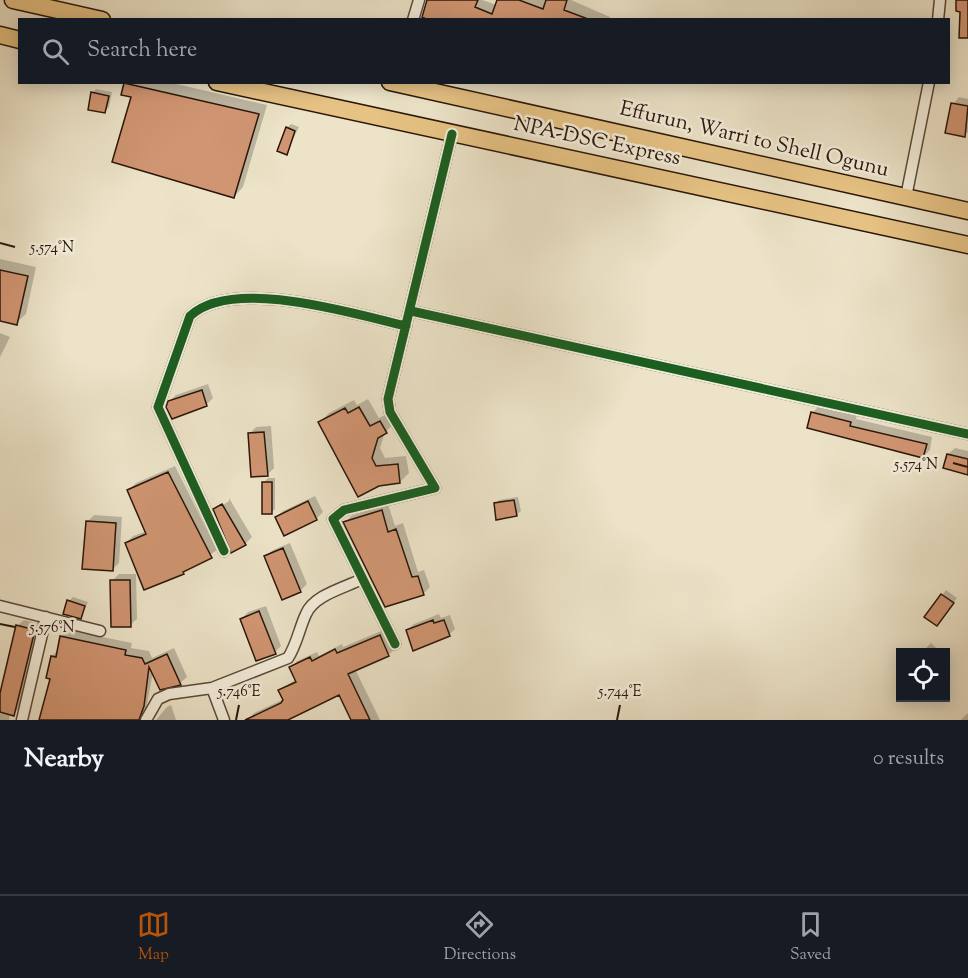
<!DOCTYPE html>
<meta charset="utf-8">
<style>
:root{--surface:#171b24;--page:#242831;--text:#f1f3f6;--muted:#9ea1a6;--line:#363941;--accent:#b45309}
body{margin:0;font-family:"Sorts Mill Goudy",serif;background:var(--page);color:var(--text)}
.controls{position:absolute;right:18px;bottom:18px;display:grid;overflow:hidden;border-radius:0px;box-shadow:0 3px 15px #0003}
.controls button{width:54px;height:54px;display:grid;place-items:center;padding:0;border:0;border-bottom:2px solid var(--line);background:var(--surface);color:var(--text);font:30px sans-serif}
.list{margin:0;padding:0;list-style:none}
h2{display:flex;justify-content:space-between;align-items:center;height:78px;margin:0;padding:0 24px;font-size:26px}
h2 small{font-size:20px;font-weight:400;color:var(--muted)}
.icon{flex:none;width:33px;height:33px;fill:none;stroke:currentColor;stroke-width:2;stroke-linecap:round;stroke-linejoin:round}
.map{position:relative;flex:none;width:968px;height:720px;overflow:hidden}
.search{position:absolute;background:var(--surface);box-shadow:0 3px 15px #0003;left:18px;right:18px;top:18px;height:66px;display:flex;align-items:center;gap:15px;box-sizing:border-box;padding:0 21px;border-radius:0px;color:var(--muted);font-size:22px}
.sheet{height:174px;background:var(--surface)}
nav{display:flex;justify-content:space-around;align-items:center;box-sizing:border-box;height:84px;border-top:2px solid var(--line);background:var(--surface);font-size:16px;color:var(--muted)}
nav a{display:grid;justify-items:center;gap:3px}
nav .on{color:var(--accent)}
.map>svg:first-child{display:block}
.shadow{fill:#0003}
.building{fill:#d09572;stroke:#2a1609;stroke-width:1.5}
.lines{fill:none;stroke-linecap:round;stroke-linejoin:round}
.minor-casing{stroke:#5a4939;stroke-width:13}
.primary-casing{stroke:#2a1609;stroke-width:19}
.minor{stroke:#f3eddb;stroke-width:10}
.primary{stroke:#e6c284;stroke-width:16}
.cycleway-casing{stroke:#f3eddb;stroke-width:13}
.cycleway{stroke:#1b5e20;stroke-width:9}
.ticks{fill:none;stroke:#2a1609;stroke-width:2}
.labels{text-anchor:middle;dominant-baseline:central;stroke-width:5;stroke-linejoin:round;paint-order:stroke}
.street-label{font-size:21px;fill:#2a1609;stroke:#f3eddb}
.ticks-label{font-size:15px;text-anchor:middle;fill:#2a1609;stroke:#f3eddb;stroke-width:5;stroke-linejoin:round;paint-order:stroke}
</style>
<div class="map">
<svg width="968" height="720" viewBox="0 0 968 720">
<rect width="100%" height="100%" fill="#ece3c8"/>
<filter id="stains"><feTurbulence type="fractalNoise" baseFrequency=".00333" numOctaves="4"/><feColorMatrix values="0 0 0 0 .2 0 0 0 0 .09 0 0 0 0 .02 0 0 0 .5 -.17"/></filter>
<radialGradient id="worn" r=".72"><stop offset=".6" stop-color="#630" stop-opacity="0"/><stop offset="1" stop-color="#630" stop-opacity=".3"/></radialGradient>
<!-- shadow -->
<path class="shadow" d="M429,0H482L497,5L499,0H571L610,17L609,20H432Z
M126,82H168L267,105L243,187L234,197L133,96Z
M96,89L112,92L109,107L105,111L92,93Z
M959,97L968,99V132L964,136L953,104Z
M291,124L299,127L286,153L287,128Z
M0,259L36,267L26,314L16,323L0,319Z
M0,333L10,337L0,357Z
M208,384L213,398L206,405L169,402L176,395Z
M368,399L379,418L389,413L395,423L385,432L380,448L385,458L406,456L409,473L400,482L378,484L320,422L329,413L354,400L357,405Z
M819,406L857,415L856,419L932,437L930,450L923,457L812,413Z
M271,426L274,468L267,475L249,434L256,427Z
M955,448L968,451V473L948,454Z
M175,466L217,550L183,573L126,543L133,536L147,531L129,490L136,483Z
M268,478H275V509L271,513L263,483Z
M315,496L323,512L316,519L276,517L283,511Z
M518,497L521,511L516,515L495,504L499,500Z
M229,498L252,537L245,544L215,509L220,504V507L229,501Z
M388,504L395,526L403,523L418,572L424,570L430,587L423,594L345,522L351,516Z
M94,515L122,517L119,563L112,570L87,522Z
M290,543L307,584L300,591L266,556L273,550Z
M119,574H136L137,619L130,625L112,581Z
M946,590L957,598L937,624L926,616Z
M73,597L88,602L81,617L69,601Z
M266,606L281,646L275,652L241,619L248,612Z
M439,614L441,618L450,615L455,629L449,635L407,630L414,624Z
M24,620L41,624L20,707L13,714L10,713L9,720H0V700L17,626Z
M386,629L395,649L388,655L355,669L380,720H352L339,693L285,720H248L254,713L284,699L280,690L296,679L291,668L297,661L317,652L319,656L342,644L343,647Z
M68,630L132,643L131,648L149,651L152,658L174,648L187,677L180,683L153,672L144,720H40L52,678V656L59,649L61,636Z
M931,643L940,652H921L924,650Z
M171,705L176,720H156L167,707Z
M968,713V720H961Z"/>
<!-- building -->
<path class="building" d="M427,0H478L475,7L492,14L497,0H519L543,9L546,0H567L564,10L588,19L428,20L422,17Z
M956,0H968V38H959L960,12L956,11Z
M124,83L259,114L234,198L112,162L131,97L121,95Z
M91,92L109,96L105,113L88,110Z
M951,103L968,106L965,137L945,133Z
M286,127L295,131L287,155L277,151Z
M0,270L28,276L17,325L0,321Z
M202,390L207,406L172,419L166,407L168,401Z
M359,407L370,426L380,421L387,433L378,438L372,458L376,466L398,464L400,483L379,486L358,497L318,422L345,408L348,413Z
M811,412L851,422L850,426L927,444L923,458L807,428Z
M264,432L268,476L251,477L248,433Z
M947,454L968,459V475L943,468Z
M168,472L212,558L183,572L184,574L144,590L125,543L146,534L127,490Z
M262,482H272V514H262Z
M514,500L517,516L496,520L494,503Z
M308,501L317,520L284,536L275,517Z
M222,504L246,545L231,553L213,509Z
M382,510L388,532L396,529L412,577L418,576L424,595L385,607L343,522Z
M86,521L116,523L113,571L82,569Z
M283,548L301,592L282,600L264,556Z
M110,580H130L131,627H111Z
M941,594L954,603L937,626L924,617Z
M67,600L85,606L81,619L63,614Z
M259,611L276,654L256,661L240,619Z
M433,620L434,623L444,620L450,636L413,651L406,630Z
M16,625L35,630L14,716L0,712V693Z
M380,635L389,656L348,674L370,720H351L339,695L288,720H245L281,703L283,700L278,690L296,682L289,667L310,657L312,661L335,649L337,653Z
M60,636L126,650L125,655L142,658L145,664L167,654L181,685L160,690L149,667L144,706L139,720H39L50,679L46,678L51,656L56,657Z"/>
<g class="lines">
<defs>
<path id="minor" d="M413,20L419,0
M938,20L940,0
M906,197L929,82
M411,311L968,434
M224,551L158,407L190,316C232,276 355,314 406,326
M0,606L100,631
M395,644L333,519L344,510L435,488L390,412L388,399L452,134
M212,688L224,720
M22,720L46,617
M146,720L158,699L169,694L212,688L288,658C297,644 299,629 306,614C314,595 344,588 362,579"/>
<path id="primary" d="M13,0L102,20
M0,35L20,40
M217,82L968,245
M390,82L968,211"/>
</defs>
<!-- minor casing -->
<use href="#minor" class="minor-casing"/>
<!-- primary casing -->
<use href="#primary" class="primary-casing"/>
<!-- minor -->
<use href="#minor" class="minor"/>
<!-- primary -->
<use href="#primary" class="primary"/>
<defs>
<path id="cycleway" d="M411,311L968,434
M224,551L158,407L190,316C232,276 355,314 406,326
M395,644L333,519L344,510L435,488L390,412L388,399L452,134"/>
</defs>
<!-- cycleway casing -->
<use href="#cycleway" class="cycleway-casing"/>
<!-- cycleway -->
<use href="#cycleway" class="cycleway"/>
</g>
<!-- ticks -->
<path class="ticks" d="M0,243L15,247M953,463L968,467M0,624L15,627M236,720L239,705M617,720L620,705"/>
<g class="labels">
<!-- street labels -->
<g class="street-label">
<text transform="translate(754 140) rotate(13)">Effurun, Warri to Shell Ogunu</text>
<text transform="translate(597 142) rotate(12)">NPA-DSC Express</text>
</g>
</g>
<g class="ticks-label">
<text x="52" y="252">5.574°N</text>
<text x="916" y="469">5.574°N</text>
<text x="52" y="632">5.576°N</text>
<text x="239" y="696">5.746°E</text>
<text x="620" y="696">5.744°E</text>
</g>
<rect width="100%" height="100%" filter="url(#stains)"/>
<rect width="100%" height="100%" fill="url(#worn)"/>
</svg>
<div class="controls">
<button><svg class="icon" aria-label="locate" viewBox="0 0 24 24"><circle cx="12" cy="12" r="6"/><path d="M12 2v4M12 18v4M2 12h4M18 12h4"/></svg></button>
</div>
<div class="search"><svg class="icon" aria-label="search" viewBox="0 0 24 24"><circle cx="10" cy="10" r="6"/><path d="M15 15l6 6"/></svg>Search here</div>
</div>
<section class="sheet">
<h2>Nearby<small>0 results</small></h2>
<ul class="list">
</ul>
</section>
<nav>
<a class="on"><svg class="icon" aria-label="map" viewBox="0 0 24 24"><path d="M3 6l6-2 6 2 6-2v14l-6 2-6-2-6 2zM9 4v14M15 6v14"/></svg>Map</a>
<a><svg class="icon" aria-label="directions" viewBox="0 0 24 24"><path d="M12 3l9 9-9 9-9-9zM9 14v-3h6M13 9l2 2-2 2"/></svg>Directions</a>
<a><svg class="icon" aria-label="saved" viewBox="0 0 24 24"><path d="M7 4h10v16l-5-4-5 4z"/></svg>Saved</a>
</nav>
